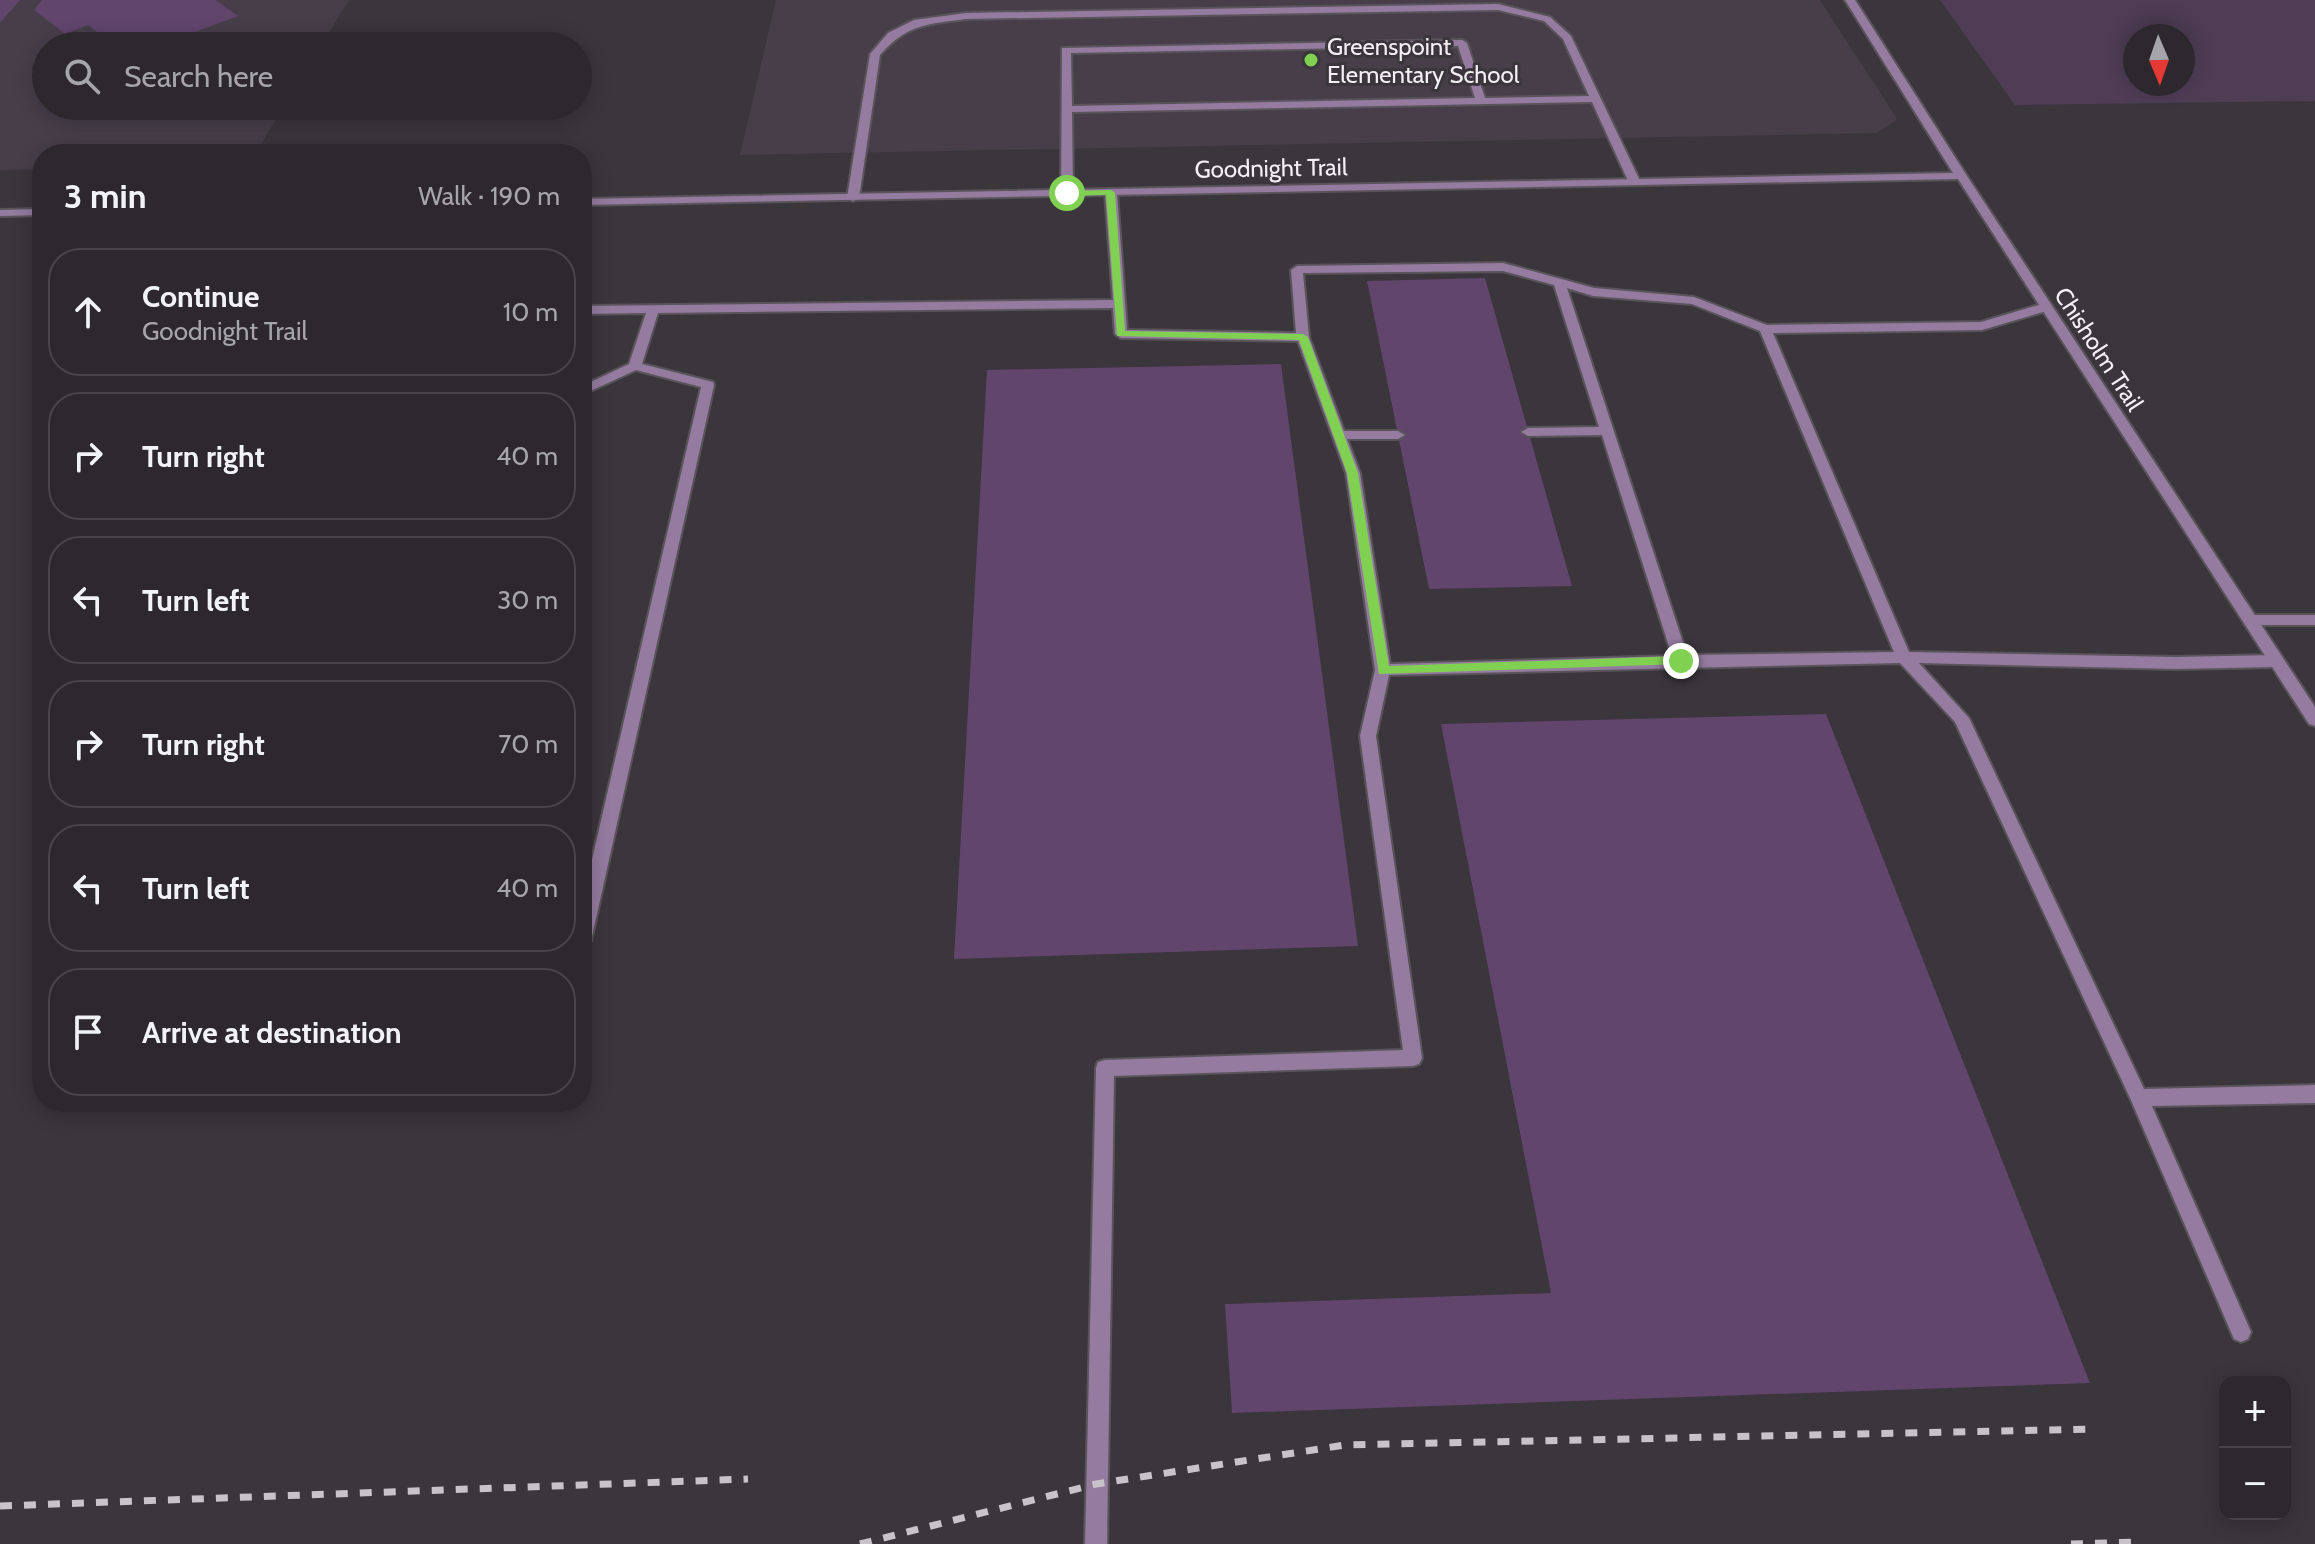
<!DOCTYPE html>
<meta charset="utf-8">
<style>
:root{--surface:#2c282d;--page:#343035;--text:#f1f3f6;--muted:#a6a6aa;--line:#484449}
body{margin:0;font-family:Cabin,sans-serif;background:var(--page);color:var(--text)}
.controls{position:absolute;right:24px;bottom:24px;display:grid;overflow:hidden;border-radius:16px;box-shadow:0 4px 20px #0003}
.controls button{width:72px;height:72px;display:grid;place-items:center;padding:0;border:0;border-bottom:2px solid var(--line);background:var(--surface);color:var(--text);font:40px sans-serif}
.compass{position:absolute;left:2123px;top:24px;width:72px;height:72px;border-radius:50%;background:var(--surface);box-shadow:0 4px 20px #0003;rotate:178deg}
.stop{position:absolute;width:24px;height:24px;margin:-18px;border:6px solid #80d051;border-radius:50%;background:#fff}
.stop.end{background:#80d051;border-color:#fff;box-shadow:0 2px 8px #0008}
.list{margin:0;padding:0;list-style:none}
h2{display:flex;justify-content:space-between;align-items:center;height:104px;margin:0;padding:0 32px;font-size:34px}
h2 small{font-size:26px;font-weight:400;color:var(--muted)}
.list li{display:grid;grid-template-columns:52px 1fr auto;gap:24px;align-items:center;box-sizing:border-box;height:128px;margin:0 16px 16px;padding:0 16px;border:2px solid var(--line);border-radius:32px}
.list b{display:block;font-size:30px;white-space:nowrap}
.list p{margin:0;font-size:26px;white-space:nowrap;color:var(--muted)}
.list em{font-size:26px;font-style:normal;color:var(--muted)}
.icon{flex:none;width:44px;height:44px;fill:none;stroke:currentColor;stroke-width:2;stroke-linecap:round;stroke-linejoin:round}
.map{position:relative;flex:none;width:2315px;height:1544px;overflow:hidden}
.search{position:absolute;background:var(--surface);box-shadow:0 4px 20px #0003;left:32px;top:32px;width:560px;height:88px;display:flex;align-items:center;gap:20px;box-sizing:border-box;padding:0 28px;border-radius:44px;color:var(--muted);font-size:30px}
.panel{position:absolute;background:var(--surface);box-shadow:0 4px 20px #0003;left:32px;top:144px;width:560px;height:968px;border-radius:32px}
.map>svg:first-child{display:block}
.built{fill:#473e4a}
.green{fill:#4e3d55;fill-rule:evenodd}
.building{fill:#61456d}
.lines{fill:none;stroke-linecap:round;stroke-linejoin:round}
.service-casing{stroke:#585459;stroke-width:4}
.tertiary-casing{stroke:#585459;stroke-width:4}
.service{fill:#947b9f;fill-rule:evenodd}
.tertiary{fill:#947b9f;fill-rule:evenodd}
.rail{stroke:#c7c3c8;stroke-width:7;stroke-dasharray:12 12;stroke-linecap:butt}
.route{fill:#80d051}
.poi-dot{fill:#80d051;stroke:#3a363c;stroke-width:3}
.labels{text-anchor:middle;dominant-baseline:central;stroke-width:6;stroke-linejoin:round;paint-order:stroke}
.far-poi-label{font-size:24px;fill:#f3f0f4;stroke:#3a363c;text-anchor:start}
.far-street-label{font-size:24px;fill:#f3f0f4;stroke:#3a363c}
</style>
<div class="map">
<svg width="2315" height="1544" viewBox="0 0 2315 1544">
<rect width="100%" height="100%" fill="#3a363c"/>
<!-- built -->
<path class="built" d="M0,0H349L321,46H46V106H284L255,154H42V169L0,170Z
M776,0H1820L1897,119L1877,133L740,155Z"/>
<!-- green -->
<path class="green" d="M1940,0H2315V101L2015,105ZM2135,36H2183V84H2135Z"/>
<!-- building -->
<path class="building" d="M0,0H20L0,23Z
M42,0H215L238,16L157,46H116L88,25L65,34L34,10Z
M1485,278L1572,586L1429,589L1367,281Z
M1281,364L1358,946L954,959L987,370Z
M1826,714L2090,1383L1232,1413L1225,1304L1551,1293L1441,724Z"/>
<g class="lines">
<defs>
<path id="service" d="M1498,4L1550,17L1571,36L1641,183L1639,185L1629,183L1592,102L1072,112L1073,193L1067,196L1061,193L1062,48L1462,40L1467,43L1485,98L1589,96L1563,39L1544,21L1498,10L966,19C928,24 907,24 880,55L859,198L853,201L847,198L870,54L888,33L914,20L966,13ZM1458,46L1475,98L1072,106L1071,53Z
M1111,190L1117,193L1127,330L1296,333L1291,270L1297,266L1503,263L1594,288L1694,297L1767,325L1981,322L2042,304H2050V310L1982,330L1773,333L1909,652L2176,657L2276,655L2284,661L2276,667L2176,669L1919,663L1969,718L2144,1089L2315,1085V1103L2152,1106L2251,1332L2248,1339L2241,1342L2234,1339L2131,1100L1955,722L1900,663L1389,675L1376,736L1422,1058L1419,1064L1413,1066L1114,1076L1107,1544H1085L1096,1068L1098,1062L1105,1060L1403,1050L1360,736L1375,670L1346,473L1298,341L1121,338L1115,334L1113,308L658,313L642,364L713,382L714,385L591,941L588,946L582,948V903L701,387L636,370L582,395V386L629,364L646,313L582,314V306L1113,300L1105,193ZM1503,271L1554,285L1599,427L1528,428L1521,432L1528,436L1602,435L1672,656L1390,664L1360,473L1347,439H1398L1405,435L1398,431H1344L1309,337L1303,273ZM1567,288L1593,296L1692,304L1760,331L1894,652L1687,655Z
M2250,615H2315V625H2250L2243,620Z"/>
<path id="tertiary" d="M1845,0H1855L1967,176L2315,707V726L2309,724L1958,179L582,205V199L1953,173Z
M42,209V215L0,216V210Z"/>
</defs>
<!-- service casing -->
<use href="#service" class="service-casing"/>
<!-- tertiary casing -->
<use href="#tertiary" class="tertiary-casing"/>
<!-- service -->
<use href="#service" class="service"/>
<!-- tertiary -->
<use href="#tertiary" class="tertiary"/>
<!-- rail -->
<path class="rail" d="M0,1506L748,1479
M860,1544L1096,1484L1345,1445L2092,1429
M2071,1544L2136,1542"/>
</g>
<!-- route -->
<path class="route" d="M1111,190L1115,193L1125,331L1303,334L1308,337L1358,473L1389,666L1681,656L1685,657V664L1379,674L1347,473L1299,340L1117,336L1106,195L1067,196L1062,193L1067,191Z"/>
<!-- markers -->
<circle class="poi-dot" cx="1311" cy="60" r="8"/>
<g class="labels">
<!-- far-poi labels -->
<g class="far-poi-label">
<text x="1327" y="46">Greenspoint<tspan x="1327" dy="28">Elementary School</tspan></text>
</g>
<!-- far-street labels -->
<g class="far-street-label">
<text transform="translate(1271 168) rotate(-1)">Goodnight Trail</text>
<text transform="translate(2099 349) rotate(57)">Chisholm Trail</text>
</g>
</g>
</svg>
<div class="controls">
<button>+</button>
<button>−</button>
</div>
<svg class="compass" viewBox="-18 -18 36 36"><path d="M0-13l5 13h-10z" fill="#e53935"/><path d="M0 13l5-13h-10z" fill="#a6a6aa"/></svg>
<div class="stop" style="left:1067px;top:193px"></div>
<div class="stop end" style="left:1681px;top:661px"></div>
<div class="search"><svg class="icon" aria-label="search" viewBox="0 0 24 24"><circle cx="10" cy="10" r="6"/><path d="M15 15l6 6"/></svg>Search here</div>
<section class="panel">
<h2>3 min<small>Walk · 190 m</small></h2>
<ul class="list">
<li><svg class="icon" aria-label="ahead" viewBox="0 0 24 24"><path d="M12 20V5M6 11l6-6 6 6"/></svg><div><b>Continue</b><p>Goodnight Trail</p></div><em>10 m</em></li>
<li><svg class="icon" aria-label="right" viewBox="0 0 24 24"><path d="M7 20v-9h11M14 6l5 5-5 5"/></svg><div><b>Turn right</b></div><em>40 m</em></li>
<li><svg class="icon" aria-label="left" viewBox="0 0 24 24"><path d="M17 20v-9H6M10 6l-5 5 5 5"/></svg><div><b>Turn left</b></div><em>30 m</em></li>
<li><svg class="icon" aria-label="right" viewBox="0 0 24 24"><path d="M7 20v-9h11M14 6l5 5-5 5"/></svg><div><b>Turn right</b></div><em>70 m</em></li>
<li><svg class="icon" aria-label="left" viewBox="0 0 24 24"><path d="M17 20v-9H6M10 6l-5 5 5 5"/></svg><div><b>Turn left</b></div><em>40 m</em></li>
<li><svg class="icon" aria-label="arrive" viewBox="0 0 24 24"><path d="M6 21V4h12l-3 4 3 4H6"/></svg><div><b>Arrive at destination</b></div></li>
</ul>
</section>
</div>
